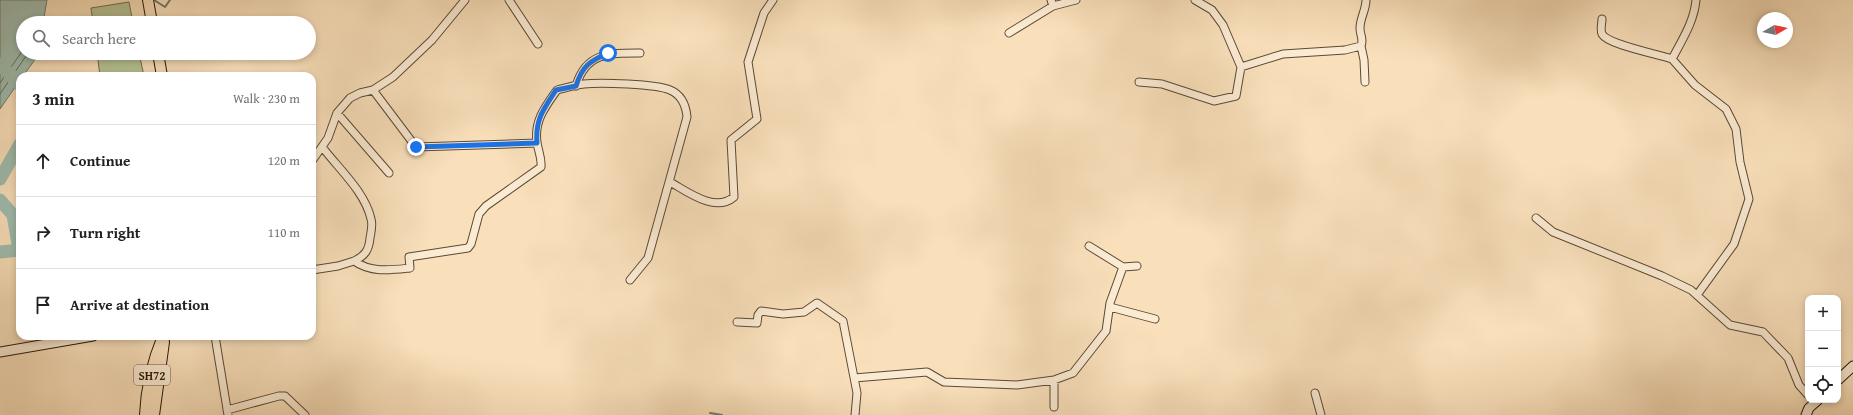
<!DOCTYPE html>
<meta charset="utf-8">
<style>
:root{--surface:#fff;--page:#f6f6f6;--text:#202124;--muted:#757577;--line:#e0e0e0}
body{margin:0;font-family:"Gentium Book Plus",serif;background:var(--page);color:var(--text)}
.controls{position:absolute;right:12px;bottom:12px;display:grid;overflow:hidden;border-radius:8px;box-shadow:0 2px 6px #0003}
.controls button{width:36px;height:36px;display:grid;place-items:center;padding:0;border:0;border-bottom:1px solid var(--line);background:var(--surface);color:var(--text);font:20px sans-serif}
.compass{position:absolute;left:1757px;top:12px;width:36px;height:36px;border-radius:50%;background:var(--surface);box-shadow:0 2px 6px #0003;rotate:81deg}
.stop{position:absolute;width:12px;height:12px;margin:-9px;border:3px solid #1a73e8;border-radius:50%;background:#fff}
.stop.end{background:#1a73e8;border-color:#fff;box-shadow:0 1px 4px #0008}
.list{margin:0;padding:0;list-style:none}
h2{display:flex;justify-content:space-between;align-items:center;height:52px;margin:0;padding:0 16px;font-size:17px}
h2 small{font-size:13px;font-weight:400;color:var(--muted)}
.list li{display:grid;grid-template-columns:26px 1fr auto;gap:12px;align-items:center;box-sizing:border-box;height:72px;padding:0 16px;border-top:1px solid var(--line)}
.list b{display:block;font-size:15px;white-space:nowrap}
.list em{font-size:13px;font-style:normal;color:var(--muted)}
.icon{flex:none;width:22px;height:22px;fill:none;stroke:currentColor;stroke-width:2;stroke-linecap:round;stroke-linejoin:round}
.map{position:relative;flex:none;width:1853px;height:415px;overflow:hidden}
.search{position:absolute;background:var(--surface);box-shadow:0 2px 6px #0003;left:16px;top:16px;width:300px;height:44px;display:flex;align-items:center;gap:10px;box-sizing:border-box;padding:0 14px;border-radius:22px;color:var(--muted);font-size:15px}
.panel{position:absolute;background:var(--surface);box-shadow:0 2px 6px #0003;left:16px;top:72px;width:300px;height:268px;border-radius:12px}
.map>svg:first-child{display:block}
.green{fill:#b6c396;stroke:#6e6d4e}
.water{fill:#9ebdb0;stroke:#6e7b6c}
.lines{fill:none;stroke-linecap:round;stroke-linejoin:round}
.shore{stroke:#626a5c;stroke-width:1}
.stream{stroke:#6e7b6c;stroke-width:2}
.river{stroke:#9ebdb0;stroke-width:13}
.street-casing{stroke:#5b4934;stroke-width:9}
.secondary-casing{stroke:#261707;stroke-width:11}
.primary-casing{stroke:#261707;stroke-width:12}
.street{stroke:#fbebd3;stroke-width:7}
.secondary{stroke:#fbebd3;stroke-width:9}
.primary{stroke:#f9e0bb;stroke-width:10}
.route{stroke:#1a73e8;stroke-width:5}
.labels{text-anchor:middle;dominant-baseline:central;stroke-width:3;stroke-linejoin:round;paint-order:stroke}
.shield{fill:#fbebd3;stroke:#665744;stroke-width:1}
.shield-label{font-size:12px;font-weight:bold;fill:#261707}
</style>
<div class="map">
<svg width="1853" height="415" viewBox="0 0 1853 415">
<rect width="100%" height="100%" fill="#f9e0bb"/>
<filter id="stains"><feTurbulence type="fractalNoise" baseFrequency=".005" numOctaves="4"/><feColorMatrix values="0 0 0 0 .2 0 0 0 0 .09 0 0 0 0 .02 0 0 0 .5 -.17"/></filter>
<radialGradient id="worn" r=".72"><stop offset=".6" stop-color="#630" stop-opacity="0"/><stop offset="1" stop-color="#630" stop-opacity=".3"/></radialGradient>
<!-- green -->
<path class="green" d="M129,2L133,23H93L91,8Z
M97,53H139L144,76H100Z"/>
<!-- water -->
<path class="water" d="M0,0H47L43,23H23V53L39,54L23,76H20V80L0,109Z"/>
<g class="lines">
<!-- shore -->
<path class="shore" d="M0,83L23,50
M0,94L28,53"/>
<!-- stream -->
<path class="stream" d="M154,0L165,7L170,0
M710,413L722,415"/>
<!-- river -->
<path class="river" d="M0,64L20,85
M0,179L20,144
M0,200L13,215L19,250L0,252"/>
<defs>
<path id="street" d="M509,0L538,44
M1195,0L1212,10L1223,25L1241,67L1283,54L1345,50L1361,46C1364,39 1360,36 1360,28C1360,18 1366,10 1366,0
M1053,6L1076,0
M1602,19C1602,23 1600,30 1602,34C1608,45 1658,54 1672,59C1682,40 1694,22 1696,0
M1009,33L1053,6L1051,0
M1361,46L1364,60L1365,82
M1672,59L1695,85L1726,109L1736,129L1740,162L1749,199L1734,244L1697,295
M1139,82L1162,84L1214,101L1236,96L1241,67
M576,86C586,52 610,53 640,53
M373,90L416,147L537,143
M337,113L389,173
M323,148C339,169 365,192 371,219C373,225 371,232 370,238C369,250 365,256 354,261
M312,161L328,138L337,113L350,98L360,93L373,90L393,77L432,40L465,0
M670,182C688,192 715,213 734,197L731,140L757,119L748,62L764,13L773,0
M1536,218L1553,232L1662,276L1691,290L1730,325L1763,332L1788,358L1799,385L1808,395
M1089,246L1123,267
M312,270L338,266L354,261C371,273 391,270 410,268L409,257L468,248L471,244L479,214L486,206L541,167C542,158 538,151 537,142C534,121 545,107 557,90C565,88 575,85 584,84C600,82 656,84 670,90C682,95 686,106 687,117L648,258L630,280
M1110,307L1155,319
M737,322L757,323L758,315L761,311L783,314L804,312L817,303L843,321L857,393L855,415
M215,336L228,415
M854,378L927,372L944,382L1017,385L1054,380L1073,373L1106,331L1110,303L1123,267L1137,266
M1315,393L1321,415
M1054,407V380
M227,410L279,396H285L305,415"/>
<path id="secondary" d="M0,352L93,336
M1838,380L1853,366
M1806,415L1809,408L1818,400"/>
<path id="primary" d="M148,0L152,23
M158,53L162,76
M145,415C146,389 153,360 163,336
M154,415L164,342"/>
</defs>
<!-- street casing -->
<use href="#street" class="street-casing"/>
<!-- secondary casing -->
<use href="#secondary" class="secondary-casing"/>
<!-- primary casing -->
<use href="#primary" class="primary-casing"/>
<!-- street -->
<use href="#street" class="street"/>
<!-- secondary -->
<use href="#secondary" class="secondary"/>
<!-- primary -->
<use href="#primary" class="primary"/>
</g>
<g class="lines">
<!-- route -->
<path class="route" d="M416,147L537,143C535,119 544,109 556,90L576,86C582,66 590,61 608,53"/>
</g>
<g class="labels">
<!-- shield labels -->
<rect class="shield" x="134" y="365" width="36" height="20" rx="3"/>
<g class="shield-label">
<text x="152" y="375">SH72</text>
</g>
</g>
<rect width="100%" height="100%" filter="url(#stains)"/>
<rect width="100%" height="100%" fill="url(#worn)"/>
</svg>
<div class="controls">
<button>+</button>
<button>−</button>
<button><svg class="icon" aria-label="locate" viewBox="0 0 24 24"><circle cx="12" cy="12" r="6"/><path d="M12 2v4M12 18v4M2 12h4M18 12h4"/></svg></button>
</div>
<svg class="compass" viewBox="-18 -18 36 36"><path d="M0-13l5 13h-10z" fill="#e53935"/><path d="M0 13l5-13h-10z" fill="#757577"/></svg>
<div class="stop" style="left:608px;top:53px"></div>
<div class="stop end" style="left:416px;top:147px"></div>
<div class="search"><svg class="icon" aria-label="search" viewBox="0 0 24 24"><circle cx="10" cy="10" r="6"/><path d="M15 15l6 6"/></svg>Search here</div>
<section class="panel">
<h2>3 min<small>Walk · 230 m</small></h2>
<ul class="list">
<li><svg class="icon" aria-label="ahead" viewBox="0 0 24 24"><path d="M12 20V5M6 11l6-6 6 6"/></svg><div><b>Continue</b></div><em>120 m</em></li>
<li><svg class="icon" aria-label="right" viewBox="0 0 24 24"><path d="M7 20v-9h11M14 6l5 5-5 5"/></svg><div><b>Turn right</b></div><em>110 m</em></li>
<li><svg class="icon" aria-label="arrive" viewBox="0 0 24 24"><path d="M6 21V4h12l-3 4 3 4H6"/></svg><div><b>Arrive at destination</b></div></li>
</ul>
</section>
</div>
